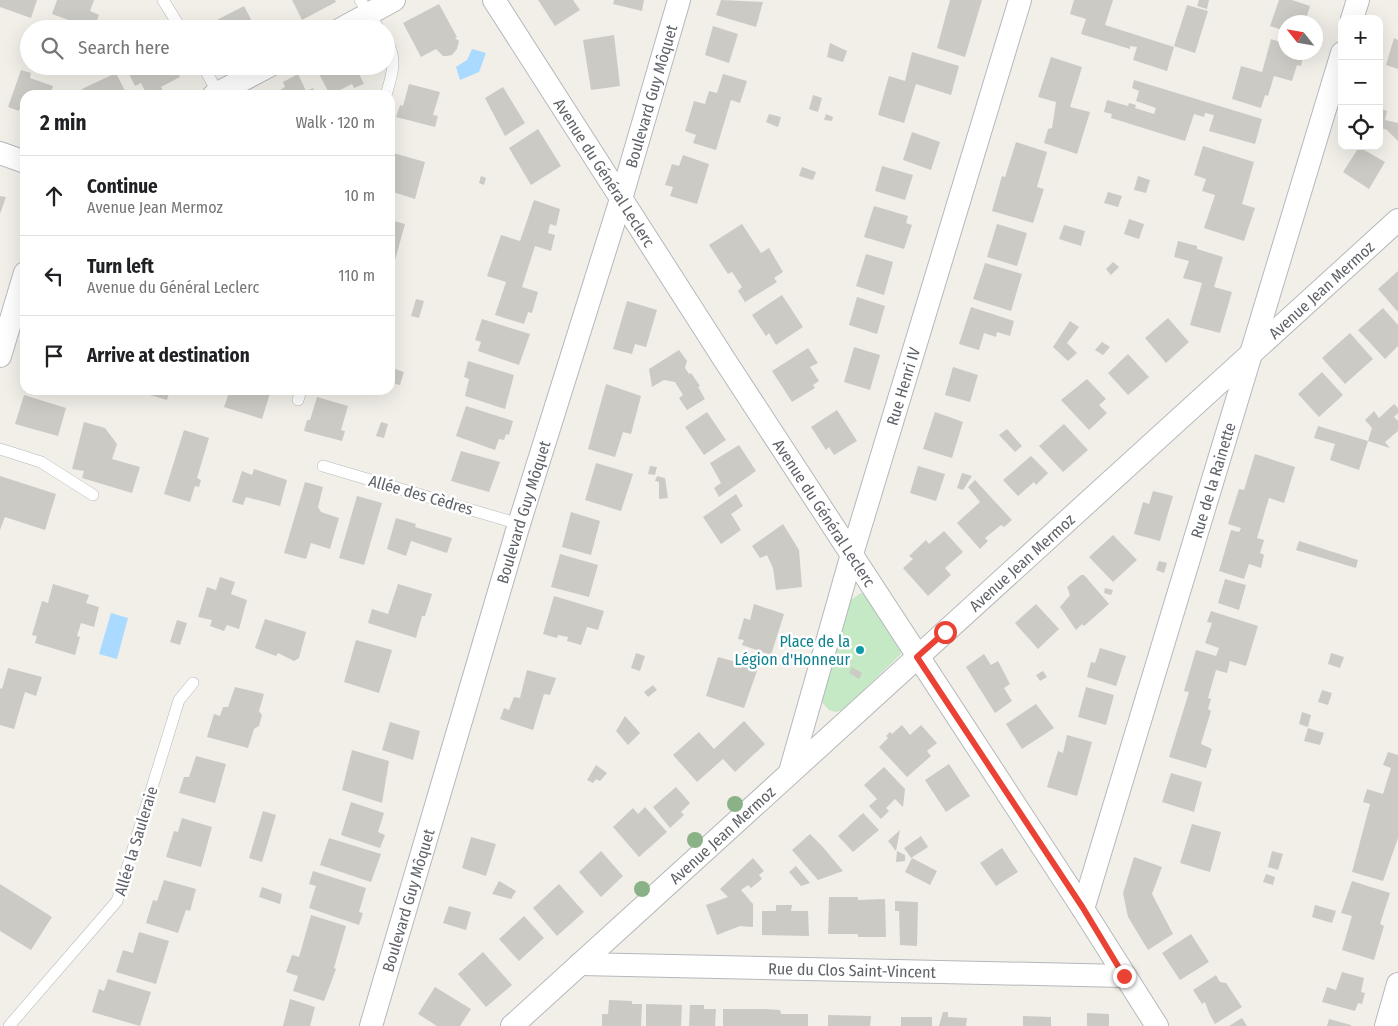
<!DOCTYPE html>
<meta charset="utf-8">
<style>
:root{--surface:#fff;--page:#f2f2f2;--text:#202124;--muted:#757577;--line:#e0e0e0}
body{margin:0;font-family:"Fira Sans Condensed",sans-serif;background:var(--page);color:var(--text)}
.controls{position:absolute;right:15px;top:15px;display:grid;overflow:hidden;border-radius:10px;box-shadow:0 5px 20px #0002}
.controls button{width:45px;height:45px;display:grid;place-items:center;padding:0;border:0;border-bottom:1px solid var(--line);background:var(--surface);color:var(--text);font:25px sans-serif}
.compass{position:absolute;left:1278px;top:15px;width:45px;height:45px;border-radius:50%;background:var(--surface);box-shadow:0 5px 20px #0002;rotate:301deg}
.stop{position:absolute;width:15px;height:15px;margin:-11px;border:4px solid #ea4335;border-radius:50%;background:#fff}
.stop.end{background:#ea4335;border-color:#fff;box-shadow:0 1px 5px #0008}
.list{margin:0;padding:0;list-style:none}
h2{display:flex;justify-content:space-between;align-items:center;height:65px;margin:0;padding:0 20px;font-size:21px}
h2 small{font-size:16px;font-weight:400;color:var(--muted)}
.list li{display:grid;grid-template-columns:32px 1fr auto;gap:15px;align-items:center;box-sizing:border-box;height:80px;padding:0 20px;border-top:1px solid var(--line)}
.list b{display:block;font-size:19px;white-space:nowrap}
.list p{margin:0;font-size:16px;white-space:nowrap;color:var(--muted)}
.list em{font-size:16px;font-style:normal;color:var(--muted)}
.icon{flex:none;width:28px;height:28px;fill:none;stroke:currentColor;stroke-width:2;stroke-linecap:round;stroke-linejoin:round}
.map{position:relative;flex:none;width:1398px;height:1026px;overflow:hidden}
.search{position:absolute;background:var(--surface);box-shadow:0 5px 20px #0002;left:20px;top:20px;width:375px;height:55px;display:flex;align-items:center;gap:12px;box-sizing:border-box;padding:0 18px;border-radius:28px;color:var(--muted);font-size:19px}
.panel{position:absolute;background:var(--surface);box-shadow:0 5px 20px #0002;left:20px;top:90px;width:375px;height:305px;border-radius:15px}
.map>svg:first-child{display:block}
.green{fill:#c5e8c5}
.water{fill:#aadaff}
.building{fill:#cccac5}
.lines{fill:none;stroke-linecap:round;stroke-linejoin:round}
.service-casing{stroke:#b5b8bc;stroke-width:12}
.minor-casing{stroke:#b5b8bc;stroke-width:24}
.service{stroke:#fff;stroke-width:11}
.minor{stroke:#fff;stroke-width:22}
.tree{fill:#89b387}
.route{stroke:#ea4335;stroke-width:6}
.culture-dot{fill:#0f9aa8;stroke:#fff;stroke-width:2}
.labels{text-anchor:middle;dominant-baseline:central;stroke-width:5;stroke-linejoin:round;paint-order:stroke}
.street-label{font-size:16px;fill:#5f6368;stroke:#fff}
.culture-label{font-size:16px;fill:#0d838f;stroke:#fff;text-anchor:end}
</style>
<div class="map">
<svg width="1398" height="1026" viewBox="0 0 1398 1026">
<rect width="100%" height="100%" fill="#f1efe8"/>
<!-- green -->
<path class="green" d="M861,593L867,595L901,650V654L843,710L836,712L829,710L820,700L849,601Z"/>
<!-- water -->
<path class="water" d="M472,49L486,53L479,72L460,80L456,67L467,60Z
M111,613L128,618L117,659L99,654Z"/>
<!-- building -->
<path class="building" d="M0,0H37L31,18L0,7Z
M57,0H94L90,11L99,15L94,29L85,26L84,29H78L73,27L74,22L52,14Z
M292,0H335L336,2L302,20Z
M538,0H573L580,10L555,26Z
M614,0H644L642,11L613,4Z
M721,0L763,2L756,27L716,15Z
M950,0H982L965,57L937,48Z
M1074,0H1113L1105,25L1174,47L1167,71L1133,60L1137,47L1130,46V49L1081,34L1086,19L1070,14Z
M1199,0H1209L1207,9L1197,6Z
M1279,0H1292L1310,6L1305,22H1286V31L1270,26Z
M439,4L457,37L455,38L459,41L457,49L452,55L447,56H443L436,49L421,57L403,23Z
M1187,5L1208,11L1195,53L1174,46Z
M244,6L256,29H214L211,23Z
M713,26L738,34L729,63L705,55Z
M614,35L620,86L591,90L583,40Z
M1394,38L1398,40V69L1386,65Z
M1271,39L1286,44V52H1304L1301,66L1297,65L1292,81L1274,76L1268,96L1265,95L1261,108L1232,99L1241,66L1262,72Z
M830,43L847,51L843,62L827,57Z
M912,52L959,66L951,95L916,84L904,123L878,115L889,76L905,81Z
M1051,57L1082,67L1070,107L1090,112L1077,154L1044,143L1048,129L1052,128L1056,102L1038,97Z
M133,66H175L180,77L161,87L164,93L147,95L141,83L135,86L129,74L135,71Z
M318,66H355L364,84L354,88L352,84L330,95L316,68Z
M21,70L31,73L30,78L53,86L50,95H25V111L19,109V111L8,107Z
M116,73L127,95H85L82,89Z
M298,74L306,91L313,88L316,95H272L285,87L283,82Z
M723,74L747,81L740,103L731,100L716,150L693,143L696,135L685,131L694,101L705,104L709,91L717,93Z
M1134,80L1262,119L1255,144L1209,131L1214,115L1205,113L1204,117L1194,114L1185,141L1111,118L1112,114L1104,112L1107,100L1128,106L1129,103L1136,105L1135,108L1154,114L1156,108L1136,101L1139,91L1132,88Z
M409,84L440,92L433,115L438,116L435,127L396,117L400,105L403,106Z
M503,87L525,123L505,136L485,98Z
M813,95L822,98L818,112L809,109Z
M1380,108L1387,111L1385,120L1398,123V141L1387,130L1379,127Z
M769,114L781,117L778,127L766,122Z
M826,114L833,117L832,121L824,120Z
M538,129L561,166L531,185L509,148Z
M912,132L940,142L931,170L903,160Z
M1016,142L1047,152L1037,187L1044,189L1033,223L992,211L1002,176L1005,177Z
M1203,146L1254,162L1242,204L1255,208L1244,241L1204,228L1215,195L1202,191L1206,179L1194,175Z
M1359,147L1385,162L1369,189L1343,172Z
M390,152L425,162L415,199L390,191Z
M683,155L709,164L697,204L670,196L673,187L665,185L672,164L679,166Z
M882,166L913,175L905,200L875,191Z
M802,167L816,172L813,180L799,176Z
M481,176L486,178L484,185L479,183Z
M1138,176L1150,180L1146,193L1134,190Z
M1108,192L1122,196L1118,207L1104,203Z
M0,196L6,197L0,214Z
M534,200L560,209L556,226L550,224L548,233L555,235L551,251L535,246L528,268L522,287L538,292L532,313L528,312L524,324L495,315L506,282L487,276L501,235L520,241Z
M874,206L908,216L906,223L912,225L904,249L864,237Z
M1129,219L1144,224L1139,239L1124,234Z
M390,220L405,224L395,260L390,258Z
M742,224L761,253L769,248L783,272L774,278L777,282L745,302L738,291L742,287L732,272L728,274L709,245Z
M997,224L1027,233L1017,266L987,257Z
M1064,225L1085,231L1081,246L1059,239Z
M1178,241L1197,246V249L1223,257L1214,287L1232,292L1220,333L1190,325L1202,283L1183,278L1189,261L1174,257Z
M866,254L893,262L884,295L856,286Z
M1113,262L1119,267L1111,275L1106,269Z
M985,263L1022,274L1011,311L973,299Z
M1398,271V312L1378,289Z
M782,295L803,327L776,345L769,333L766,336L752,315Z
M857,297L885,306L877,334L849,325Z
M416,299L424,301L419,318L411,316Z
M627,301L657,310L646,347L635,344L632,354L613,349Z
M971,307L1014,321L1010,336L997,332L996,337L984,333L979,350L959,344Z
M1383,308L1398,325V346L1385,359L1358,330Z
M1168,318L1189,342L1166,363L1145,338Z
M482,319L530,334L519,365L478,351L481,342L475,340Z
M1070,321L1079,327L1067,343L1077,353L1068,361L1053,347Z
M1350,333L1373,359L1345,384L1322,358Z
M1102,342L1110,347L1103,355L1095,350Z
M854,347L880,355L870,390L844,382Z
M808,348L818,363L810,367L819,381L813,385L815,388L792,402L772,371Z
M679,350L687,361L685,368L689,374L691,373L700,386L698,387L705,399L687,410L679,398L683,395L675,382L664,380L652,387L649,369Z
M1128,354L1149,377L1128,395L1108,373Z
M468,361L514,375L505,409L465,396L469,379L464,377Z
M953,367L978,375L970,402L945,395Z
M395,369L404,372L400,385L391,383Z
M1322,372L1343,395L1319,417L1298,394Z
M1087,379L1106,399L1099,405L1107,413L1089,430L1061,400Z
M606,384L641,396L631,434L623,432L615,457L588,449Z
M133,390H170L167,400Z
M230,390H271L262,419L224,407Z
M24,395L66,408L58,436L15,424Z
M317,397L348,406L341,430L345,431L342,441L304,431L307,420H310Z
M1394,404L1398,408V413L1394,417L1398,421V431L1385,442L1390,448L1368,441L1372,428L1365,420L1374,411L1379,418Z
M466,406L513,421L509,435L506,434L504,440L499,439L495,450L456,436Z
M837,410L857,441L834,455L829,447L826,450L811,427Z
M707,412L726,440L704,455L685,427Z
M935,412L963,422L952,458L923,449Z
M84,422L105,428L117,444L112,459L140,467L132,493L82,478L84,471L72,469Z
M381,422L388,424L384,438L376,436Z
M1064,424L1088,450L1063,472L1039,446Z
M1318,426L1368,441L1359,470L1330,460L1335,444L1314,438Z
M1007,429L1022,446L1015,452L999,435Z
M184,430L209,438L197,478L201,480L199,487L195,486L190,502L164,494Z
M739,445L756,471L719,497L714,488L721,483L710,463Z
M461,451L500,462L489,492L451,481Z
M1255,454L1295,467L1284,503L1269,498L1257,538L1264,540L1260,553L1264,555L1261,568L1249,564L1244,579L1219,571L1231,530L1239,532L1241,528L1228,524L1239,489L1244,490Z
M1031,456L1048,473L1036,485L1034,482L1018,496L1003,480Z
M596,463L633,474L621,511L585,500Z
M650,466L657,467L655,475L648,474Z
M918,466L945,474L936,501L910,493Z
M254,469L287,480L280,506L246,497L243,505L232,502L242,471L252,475Z
M962,473L972,476L963,490L957,488Z
M0,476L56,494L45,530L5,517L0,530Z
M657,476L665,478L668,498L659,499V482L655,481Z
M975,480L1012,520L1004,527L1001,525L985,538L988,541L980,549L957,523L980,502L968,487Z
M305,482L323,487L318,507L321,512L339,518L330,549L311,543L306,559L284,553Z
M1153,491L1173,496L1160,541L1134,534L1143,502L1149,504Z
M736,494L743,506L731,514L741,530L721,544L703,517Z
M357,496L382,503L364,565L339,558Z
M571,512L600,521L591,555L562,547Z
M396,518L416,524L415,527L452,538L447,553L411,541L406,556L387,549Z
M783,524L799,550L802,587L776,590L773,568L767,555L760,558L752,546Z
M944,531L963,552L945,568L951,575L928,596L903,568L913,559L909,556L926,540L929,544Z
M1113,535L1137,560L1113,582L1089,557Z
M1299,541L1358,560L1356,568L1296,550Z
M560,554L598,565L589,597L551,587Z
M1159,561L1167,563L1164,573L1156,570Z
M1081,575H1084L1109,604L1084,626L1082,624L1076,630L1060,607L1070,595L1067,587Z
M220,577L235,582L231,594L247,600L239,629L227,625L224,631L210,626L212,620L198,617L207,587L216,590Z
M1225,579L1246,585L1239,610L1218,603Z
M53,584L89,595L86,603L99,607L94,627L81,623L77,636L80,637L75,655L35,643L37,636L32,635L42,601L48,603Z
M398,584L432,594L425,616H422L416,638L368,623L372,609L388,614Z
M1105,588L1113,590L1111,595L1104,593Z
M554,596L604,611L598,630L587,627L581,645L567,641L568,637L558,635L557,638L543,634Z
M754,604L784,614L771,655L742,645L744,640L738,639L744,618L750,620Z
M1036,604L1059,629L1038,649L1015,623Z
M1211,611L1258,626L1246,666L1230,661L1227,673L1216,670L1208,698L1211,699L1208,709L1211,711L1201,744L1212,749L1206,768L1169,757L1189,692L1184,691L1196,650L1216,656L1219,648L1205,643L1212,623L1207,622Z
M265,619L306,632L299,658L294,661L278,653L276,656L255,648Z
M177,620L187,623L180,645L170,642Z
M356,640L392,650L379,693L344,682Z
M1100,648L1126,656L1116,686L1087,677L1091,662L1095,663Z
M636,653L645,656L640,671L631,668Z
M1331,653L1344,657L1340,668L1328,664Z
M984,654L991,665L998,661L1010,684L1004,688L1012,701L995,713L966,667Z
M718,657L758,668L744,708L706,696Z
M852,667L862,673L859,679L849,673Z
M8,668L42,677L36,696L25,692L14,729L0,725V688L2,689Z
M527,670L556,678L550,695L544,694L533,730L500,719L504,708L509,710L514,697L520,698Z
M1043,671L1047,677L1040,681L1036,675Z
M653,685L657,690L648,697L644,692Z
M235,687L264,694L259,711L262,715L259,726L254,729L248,748L207,737L214,714L220,716L223,707H228Z
M1086,687L1114,695L1106,725L1078,717Z
M1322,690L1332,693L1328,705L1318,702Z
M1036,704L1054,728L1022,749L1006,724Z
M1302,712L1311,715L1308,727L1299,724Z
M625,716L640,733L628,745L616,731Z
M744,721L765,744L735,772L723,759L697,782L673,755L699,732L714,749Z
M390,722L420,731L413,760L382,750Z
M902,725L910,735L921,725L937,743L927,751L931,756L907,777L879,747L888,738L886,736L890,732L892,734Z
M1308,728L1324,733L1320,745L1304,741Z
M1067,735L1092,742L1077,796L1047,787L1058,751L1063,753Z
M352,750L389,761L382,803L342,790Z
M1388,752L1398,755V838L1383,881L1352,872L1370,804L1363,802L1367,789L1383,794L1391,768L1383,765Z
M196,756L226,764L215,803L179,793L184,777H189Z
M949,764L970,796L946,812L925,780Z
M596,765L607,773L600,781L596,779L593,783L587,780Z
M884,767L905,789L903,807L895,799L886,808L889,811L881,819L869,806L877,799L864,785Z
M1171,773L1202,782L1194,812L1162,802Z
M676,787L690,803L681,812L684,815L670,828L653,807Z
M351,802L384,813L378,832L385,835L380,848L341,835Z
M645,807L667,832L639,857L613,827L633,808L638,814Z
M263,811L276,815L262,862L249,858Z
M863,813L879,830L853,852L838,836Z
M182,818L212,827L201,867L166,857L174,831L178,832Z
M1192,824L1221,832L1210,872L1180,863Z
M900,830L896,851L888,841Z
M810,834L822,846L843,871L818,880L792,850Z
M921,836L928,847L911,858L904,848Z
M471,837L496,844L486,876L462,868Z
M329,838L381,854L371,882L320,865Z
M1002,848L1018,872L996,886L980,863Z
M601,851L623,876L601,897L579,872Z
M897,851L905,855V861L896,862Z
M1272,851L1283,854L1278,870L1268,867Z
M1134,857L1162,867L1152,894L1173,934L1148,950L1128,917L1123,893Z
M753,858L764,871L759,875L762,879L751,888L748,885L741,890L753,904V927L740,926L717,935L706,905L728,897L720,889Z
M912,858L937,871L930,885L905,872Z
M796,866L810,883L801,886L789,872Z
M313,871L366,888L359,912L363,913L359,925L309,908L316,886L309,884Z
M1266,874L1275,877L1273,885L1263,882Z
M164,880L196,889L190,911L186,910L178,933L146,923L153,900L157,901Z
M499,881L516,891L511,899L492,894Z
M1352,881L1390,893L1380,924L1384,926L1374,960L1342,950L1352,916L1341,913Z
M0,884L52,917L31,950L0,931Z
M559,884L584,912L557,936L533,908Z
M262,887L282,894L280,904L259,897Z
M829,897H858V900L885,899L886,937H858V934H828Z
M895,901L918,902L917,946L900,945L899,911H895Z
M776,905H792L791,911H808L809,936L762,935V911H776Z
M1315,905L1336,911L1332,923L1312,917Z
M449,906L471,912L466,930L443,923Z
M311,915L346,926L334,968L336,969L324,1001L293,991L298,976L286,972L292,955L299,957Z
M524,916L544,938L519,961L499,939Z
M139,932L169,941L156,984L116,972L123,950L133,953Z
M1191,934L1209,962L1180,980L1162,953Z
M483,952L512,985L486,1007L458,974Z
M1342,972L1364,978L1361,992L1365,993L1362,1004L1358,1003L1355,1011L1322,1002L1327,987L1336,990Z
M1216,975L1220,982L1226,983L1242,1007L1215,1024L1209,1013L1205,1002L1202,1004L1193,990Z
M108,979L151,992L140,1026L92,1012L99,989L104,991Z
M435,987L471,1009L460,1026H437L418,1014Z
M290,999L315,1007L310,1026H283Z
M609,1000L632,1001V1004H642L641,1026H602V1014H608Z
M646,1004L682,1005L681,1026H646Z
M690,1005H704V1009H716L715,1026H689Z
M723,1009H765L780,1010L781,1014H808V1026H723Z
M943,1012H948V1017L967,1018L966,1026H939Z
M1087,1013L1109,1014V1026H1087Z
M828,1015L871,1016L870,1026H828Z
M1023,1016L1051,1017V1026H1023Z
M901,1017H932V1026H901Z
M1242,1018L1247,1026H1229Z
M1329,1019L1351,1025V1026H1327Z"/>
<g class="lines">
<defs>
<path id="service" d="M163,0L181,29
M360,0L379,29
M386,40C398,58 392,75 386,95
M203,66L218,93
M298,400L301,390
M0,449L41,462L93,495
M323,466L519,524
M9,1026L117,901L179,700L193,683"/>
<g id="minor">
<path id="s1" d="M494,0L724,359L1083,909L1157,1026"/>
<path d="M1352,19L1358,0"/>
<path d="M341,29L394,0"/>
<path d="M214,95L269,66"/>
<path d="M0,153L25,162"/>
<path d="M0,356L25,273"/>
<path id="s2" d="M790,772L852,554L1020,0"/>
<path id="s3" d="M1083,909L1342,53"/>
<path id="s4" d="M580,964L1124,976"/>
<path id="s5" d="M371,1026L519,524L621,199L679,0"/>
<path id="s6" d="M512,1026L1398,220"/>
<path d="M1386,1026L1398,984"/>
</g>
</defs>
<!-- service casing -->
<use href="#service" class="service-casing"/>
<!-- minor casing -->
<use href="#minor" class="minor-casing"/>
<!-- service -->
<use href="#service" class="service"/>
<!-- minor -->
<use href="#minor" class="minor"/>
</g>
<!-- trees -->
<g class="tree">
<circle cx="735" cy="804" r="8"/>
<circle cx="695" cy="840" r="8"/>
<circle cx="642" cy="889" r="8"/>
</g>
<g class="lines">
<!-- route -->
<path class="route" d="M945,632L917,657L1083,908L1124,976"/>
</g>
<!-- markers -->
<circle class="culture-dot" cx="860" cy="650" r="5"/>
<g class="labels">
<!-- street labels -->
<g class="street-label">
<text stroke="none"><textPath href="#s5" startOffset="971">Boulevard Guy Môquet</textPath></text>
<text stroke="none"><textPath href="#s1" startOffset="205">Avenue du Général Leclerc</textPath></text>
<text stroke="none"><textPath href="#s6" startOffset="1094">Avenue Jean Mermoz</textPath></text>
<text stroke="none"><textPath href="#s2" startOffset="402">Rue Henri IV</textPath></text>
<text stroke="none"><textPath href="#s3" startOffset="448">Rue de la Rainette</textPath></text>
<text transform="translate(421 495) rotate(16)">Allée des Cèdres</text>
<text stroke="none"><textPath href="#s5" startOffset="536">Boulevard Guy Môquet</textPath></text>
<text stroke="none"><textPath href="#s1" startOffset="610">Avenue du Général Leclerc</textPath></text>
<text stroke="none"><textPath href="#s6" startOffset="689">Avenue Jean Mermoz</textPath></text>
<text stroke="none"><textPath href="#s6" startOffset="284">Avenue Jean Mermoz</textPath></text>
<text transform="translate(136 841) rotate(-73)">Allée la Sauleraie</text>
<text stroke="none"><textPath href="#s5" startOffset="131">Boulevard Guy Môquet</textPath></text>
<text stroke="none"><textPath href="#s4" startOffset="272">Rue du Clos Saint-Vincent</textPath></text>
</g>
<!-- culture labels -->
<g class="culture-label">
<text x="850" y="641">Place de la<tspan x="850" dy="18">Légion d'Honneur</tspan></text>
</g>
</g>
</svg>
<div class="controls">
<button>+</button>
<button>−</button>
<button><svg class="icon" aria-label="locate" viewBox="0 0 24 24"><circle cx="12" cy="12" r="6"/><path d="M12 2v4M12 18v4M2 12h4M18 12h4"/></svg></button>
</div>
<svg class="compass" viewBox="-18 -18 36 36"><path d="M0-13l5 13h-10z" fill="#e53935"/><path d="M0 13l5-13h-10z" fill="#757577"/></svg>
<div class="stop" style="left:945px;top:632px"></div>
<div class="stop end" style="left:1124px;top:976px"></div>
<div class="search"><svg class="icon" aria-label="search" viewBox="0 0 24 24"><circle cx="10" cy="10" r="6"/><path d="M15 15l6 6"/></svg>Search here</div>
<section class="panel">
<h2>2 min<small>Walk · 120 m</small></h2>
<ul class="list">
<li><svg class="icon" aria-label="ahead" viewBox="0 0 24 24"><path d="M12 20V5M6 11l6-6 6 6"/></svg><div><b>Continue</b><p>Avenue Jean Mermoz</p></div><em>10 m</em></li>
<li><svg class="icon" aria-label="left" viewBox="0 0 24 24"><path d="M17 20v-9H6M10 6l-5 5 5 5"/></svg><div><b>Turn left</b><p>Avenue du Général Leclerc</p></div><em>110 m</em></li>
<li><svg class="icon" aria-label="arrive" viewBox="0 0 24 24"><path d="M6 21V4h12l-3 4 3 4H6"/></svg><div><b>Arrive at destination</b></div></li>
</ul>
</section>
</div>
